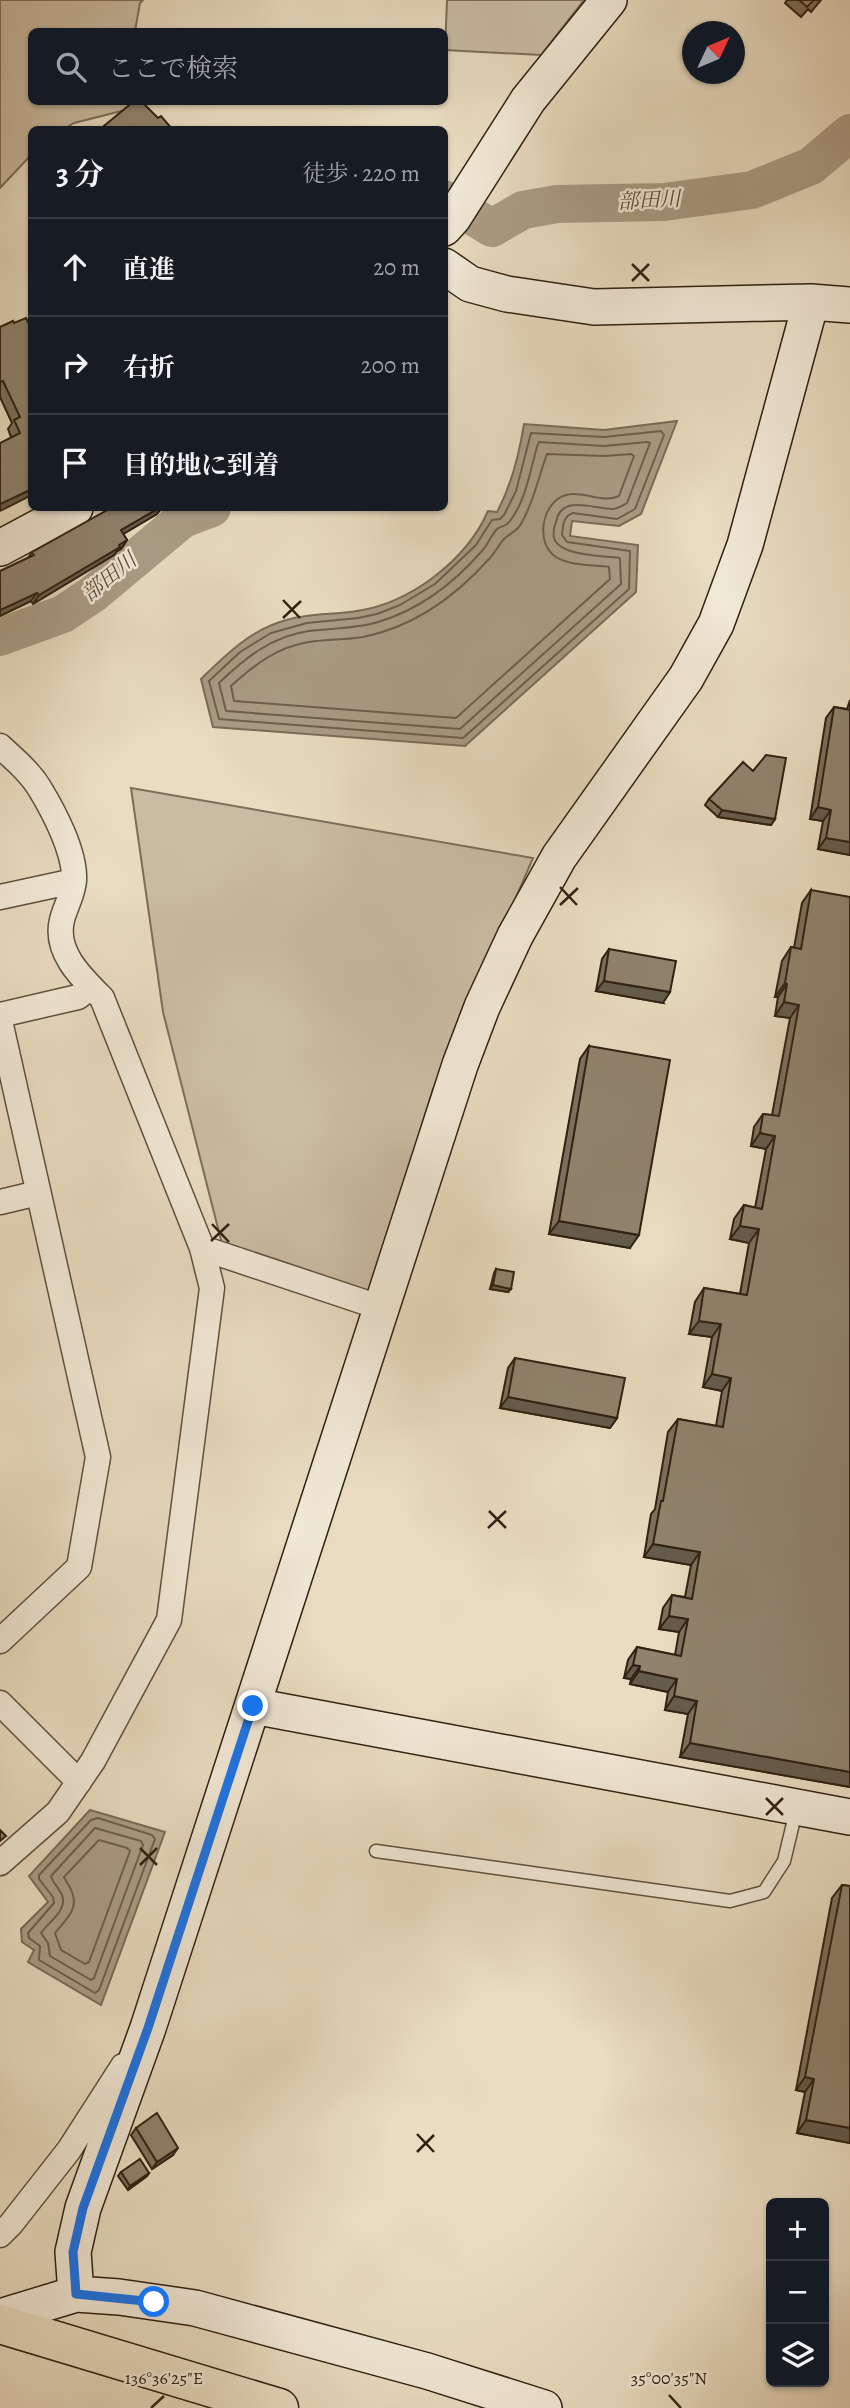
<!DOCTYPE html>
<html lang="ja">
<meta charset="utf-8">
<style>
:root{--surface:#171b24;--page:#242831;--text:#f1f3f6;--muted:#9ea1a6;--line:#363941}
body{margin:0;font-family:Alegreya,"Noto Serif JP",serif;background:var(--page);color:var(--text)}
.controls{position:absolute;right:21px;bottom:21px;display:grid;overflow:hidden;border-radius:10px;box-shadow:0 2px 5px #0004}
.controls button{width:63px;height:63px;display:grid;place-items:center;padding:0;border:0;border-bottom:2px solid var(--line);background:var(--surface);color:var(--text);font:35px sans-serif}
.compass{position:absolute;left:682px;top:21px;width:63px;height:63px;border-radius:50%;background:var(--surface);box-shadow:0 2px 5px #0004;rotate:46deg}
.stop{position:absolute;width:21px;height:21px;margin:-16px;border:5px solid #1a73e8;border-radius:50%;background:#fff}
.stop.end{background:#1a73e8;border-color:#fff;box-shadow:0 2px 7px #0008}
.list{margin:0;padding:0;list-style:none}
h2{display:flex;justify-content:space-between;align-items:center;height:91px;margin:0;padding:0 28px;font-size:30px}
h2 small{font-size:23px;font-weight:400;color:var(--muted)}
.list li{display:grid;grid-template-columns:46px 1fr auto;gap:21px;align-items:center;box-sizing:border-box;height:98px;padding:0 28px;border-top:2px solid var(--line)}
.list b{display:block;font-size:26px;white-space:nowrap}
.list em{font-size:23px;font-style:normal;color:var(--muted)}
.icon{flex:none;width:38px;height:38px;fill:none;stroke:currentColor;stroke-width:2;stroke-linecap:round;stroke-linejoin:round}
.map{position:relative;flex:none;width:850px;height:2408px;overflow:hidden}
.search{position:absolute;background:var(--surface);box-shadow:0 2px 5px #0004;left:28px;top:28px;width:420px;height:77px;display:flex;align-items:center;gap:18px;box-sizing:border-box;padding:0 24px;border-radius:10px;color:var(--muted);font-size:26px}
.panel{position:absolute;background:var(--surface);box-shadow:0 2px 5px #0004;left:28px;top:126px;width:420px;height:385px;border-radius:10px}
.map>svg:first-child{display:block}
.green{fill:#cabca2;stroke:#7d6e5a;stroke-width:2}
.water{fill:#aa9c85;stroke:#796b57;stroke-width:2}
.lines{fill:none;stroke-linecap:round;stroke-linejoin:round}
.shore{stroke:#6d5e4c;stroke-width:2}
.river{stroke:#aa9c85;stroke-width:38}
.lane-casing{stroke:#5e503e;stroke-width:15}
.street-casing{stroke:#5e503e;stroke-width:27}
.secondary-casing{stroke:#302112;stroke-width:38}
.highway-casing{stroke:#302112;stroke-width:41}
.lane{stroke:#f1e8d6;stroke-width:12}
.street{stroke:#f1e8d6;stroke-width:24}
.secondary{stroke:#f1e8d6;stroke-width:35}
.highway{stroke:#e9dcc0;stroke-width:38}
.wall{fill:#7c705d;stroke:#302112;stroke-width:2}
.shaded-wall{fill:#655b4c;stroke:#302112;stroke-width:2}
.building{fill:#90826c;stroke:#302112;stroke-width:2}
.route{stroke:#1a73e8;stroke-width:9}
.ticks{fill:none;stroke:#302112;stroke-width:2.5}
.labels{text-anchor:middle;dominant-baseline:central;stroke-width:5;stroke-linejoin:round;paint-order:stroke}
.water-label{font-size:21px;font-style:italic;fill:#5b4c3a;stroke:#f1e8d6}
.ticks-label{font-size:18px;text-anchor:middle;fill:#302112;stroke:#f1e8d6;stroke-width:5;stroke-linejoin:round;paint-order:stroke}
</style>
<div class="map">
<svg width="850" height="2408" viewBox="0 0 850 2408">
<rect width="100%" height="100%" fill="#e9dcc0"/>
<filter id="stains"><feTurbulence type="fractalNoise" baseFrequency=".00286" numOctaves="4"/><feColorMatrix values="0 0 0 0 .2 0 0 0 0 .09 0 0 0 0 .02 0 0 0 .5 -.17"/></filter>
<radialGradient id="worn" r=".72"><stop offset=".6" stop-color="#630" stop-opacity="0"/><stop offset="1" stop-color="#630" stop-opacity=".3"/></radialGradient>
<!-- green -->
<path class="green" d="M0,0H143L140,3L135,31L32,32V102H146L137,107L74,123L64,129L32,130L31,155L0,188Z
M447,0H584L541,55L445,50Z
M131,788L533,858L433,1089L369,1297L222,1244L163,1012Z"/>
<!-- water -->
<path class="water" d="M677,421L641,514L619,526L572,521L570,536L638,545L636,592L465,746L213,727L201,679C225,656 249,631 283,621C307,613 332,615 357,611C410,603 466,561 488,511L497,512C512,484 519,456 524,424L604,430Z
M90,1810L165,1832L101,2005L28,1962L34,1950L22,1942L21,1929L48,1902L29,1876Z"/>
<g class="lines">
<!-- shore -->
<path class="shore" d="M661,431L664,435L635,509L617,519L573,513C563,516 563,526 562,535L567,542L630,551L629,589L463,738L219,719L209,681L240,652L271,633L307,623L358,618L377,614L400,605L435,584L476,545L492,520L500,519L504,515L516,491L531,433L604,437Z
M539,442L604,446L647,442L650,443L627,503C622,506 618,509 612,509C593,509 561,494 556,522C554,527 553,533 554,538C559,556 604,556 620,558L621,584L460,729L226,711L219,683C245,658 272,636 309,631C332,628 355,629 378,622C419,610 454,583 482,551C488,545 491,535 497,529C501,526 507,526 510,521C523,504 528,482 533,462C535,455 536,448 539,442Z
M547,454L605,456L631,454L634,456L619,496C603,504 582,490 566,495C541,502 535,544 556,557C570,566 593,565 609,567L610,579L456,718L234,701L231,686C254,665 277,647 309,642C327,639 345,640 363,637C413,627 455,597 489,559C495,553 499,544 505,538C511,533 517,531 521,524C534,502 538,478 547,454Z
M98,1818L152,1835L155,1839L99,1990L95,1993L39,1960L40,1946L29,1938L28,1933L54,1903L53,1897L39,1879V1875L91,1820Z
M95,1828L141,1841L143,1845L94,1978L91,1980L50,1956L48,1943L41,1933C48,1922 68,1911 62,1895C59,1888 53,1883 51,1876Z
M99,1840L127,1848L130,1851L89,1962L85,1964L61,1950L55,1933C65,1920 79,1910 72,1892C70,1886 66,1882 64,1877Z"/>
<!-- river -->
<path class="river" d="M444,199L492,228L523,210L557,204L664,202L752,190L811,166L850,133
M0,637L63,614L93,594L183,519L212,508"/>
<defs>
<path id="lane" d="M376,1851L730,1901L764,1892L784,1861L796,1811"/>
<path id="street" d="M0,746C14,759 30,772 40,789C54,812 75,852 74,879C74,893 65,907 62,920C54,952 82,978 102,998L202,1248L212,1288L169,1620L93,1761L58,1812L0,1863
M0,897L74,881
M0,1015L78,997L91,987
M0,1021L98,1457L79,1567L0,1641
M0,1202L38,1193
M202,1248L382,1308
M0,1703L79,1782
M0,2235L11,2224L69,2150L123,2066"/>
<path id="secondary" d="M444,228L453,218L528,100L609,0
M444,266L470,284L507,294L594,307L811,302L850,305
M0,548L75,508
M253,1706L850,1817
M76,2294L73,2252L83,2208L148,2028L460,1065L482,1007L515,936L559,857L686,678L716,624L745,545L811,302
M0,2317L76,2294L119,2297L195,2308L427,2371L544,2408"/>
<path id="highway" d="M0,2324L279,2408"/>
</defs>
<!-- lane casing -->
<use href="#lane" class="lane-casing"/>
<!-- street casing -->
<use href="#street" class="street-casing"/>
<!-- secondary casing -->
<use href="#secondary" class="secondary-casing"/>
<!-- highway casing -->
<use href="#highway" class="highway-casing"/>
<!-- lane -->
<use href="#lane" class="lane"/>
<!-- street -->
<use href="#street" class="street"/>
<!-- secondary -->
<use href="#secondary" class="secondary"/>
<!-- highway -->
<use href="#highway" class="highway"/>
</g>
<!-- wall -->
<path class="wall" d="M787,0H821L811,12L808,9L801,17L785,3Z
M13,321L32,495L8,429L12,423L0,397V327Z
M157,514L123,534L127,540L121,549L117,551L114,555L33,604L31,601L0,616V571L28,558L32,552Z
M850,700V855L818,849L823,821L810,819L826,718L834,707L847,709Z
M709,799L775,819L771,825L718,817L705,805Z
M811,890L850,1787L680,1757L688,1714L665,1710L668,1692L630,1684L631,1679L624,1678L628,1660L637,1647L675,1655L679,1632L659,1629L663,1608L672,1595L685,1597L691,1565L644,1557L651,1514L655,1509L668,1432L678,1419L716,1426L722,1391L703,1387L712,1337L689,1334L695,1302L704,1288L740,1294L749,1243L730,1239L734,1219L744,1205L755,1208L766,1149L751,1146L754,1127L763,1114L772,1115L790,1018L775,1016L778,997H775L782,961L791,947L794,948L802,903Z
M609,949L663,1003L596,991L602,959Z
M589,1046L630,1248L549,1234L580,1059Z
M496,1269L508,1292L490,1289L494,1273Z
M515,1358L617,1418L610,1428L500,1408L508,1368Z
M842,1885L850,1886V2143L797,2133L805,2092L796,2090L832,1898Z
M136,2128L173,2155L152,2169L131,2135Z
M121,2172L149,2173L147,2176L128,2190L118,2176Z"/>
<!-- shaded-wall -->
<path class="shaded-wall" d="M32,489V495L0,511V504Z
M159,508H162L157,514L115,539L121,530Z
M127,540L121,549L117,551L114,555L33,604L39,595Z
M37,593L31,601L0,616V610Z
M818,807L831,810L823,821L810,819Z
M722,810L775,819L771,825L718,817Z
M826,838L850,842V855L818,849Z
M604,981L670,992L663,1003L596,991Z
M785,983L787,984L778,997H775Z
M784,1002L799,1005L790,1018L775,1016Z
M760,1133L775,1136L766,1149L751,1146Z
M559,1221L639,1235L630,1248L549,1234Z
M740,1226L759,1229L749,1243L730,1239Z
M493,1285L511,1289L508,1292L490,1289Z
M699,1321L721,1324L712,1337L689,1334Z
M712,1374L731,1378L722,1391L703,1387Z
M508,1397L617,1418L610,1428L500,1408Z
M653,1544L700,1552L691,1565L644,1557Z
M669,1616L688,1619L679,1632L659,1629Z
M633,1665L640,1666L631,1679L624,1678Z
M639,1671L677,1679L668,1692L630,1684Z
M674,1696L697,1701L688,1714L665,1710Z
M690,1743L850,1772V1787L680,1757Z
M805,2077L814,2079L805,2092L796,2090Z
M806,2120L850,2128V2143L797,2133Z
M178,2148L173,2155L152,2169L157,2162Z
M149,2173L147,2176L128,2190L130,2186Z"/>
<!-- building -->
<path class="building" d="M799,0H814L807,7Z
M133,102H142L158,118L161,116L173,130H99Z
M26,318L32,330V489L0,504V443L20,433L14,420L20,417L3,381L0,382V327L13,321L14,323Z
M111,508H159L121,530L127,540L119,545L120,547L39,595L37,593L0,610V571L34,555L32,552Z
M834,707L850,710V842L826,838L831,810L818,807Z
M766,755L786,758L775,819L722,810L709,799L743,762L753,771Z
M811,890L850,897V1772L690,1743L697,1701L674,1696L677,1679L639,1671L640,1666L633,1665L637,1647L681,1656L688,1619L669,1616L672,1595L692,1599L700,1552L653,1544L661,1501H663L678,1419L723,1427L731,1378L712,1374L721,1324L699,1321L704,1288L747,1295L759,1229L740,1226L744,1205L762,1209L775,1136L760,1133L763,1114L779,1116L799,1005L784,1002L787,984L785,983L791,947L801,949Z
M609,949L676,961L670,992L604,981Z
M589,1046L670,1060L639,1235L559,1221Z
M496,1269L514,1272L511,1289L493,1285Z
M515,1358L625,1378L617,1418L508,1397Z
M0,1830L6,1836L0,1841Z
M842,1885L850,1886V2128L806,2120L814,2079L805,2077Z
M157,2113L178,2148L157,2162L136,2128Z
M140,2159L149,2173L130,2186L121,2172Z"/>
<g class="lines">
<!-- route -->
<path class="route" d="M154,2302L76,2294L73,2252L83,2208L148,2028L253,1706"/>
</g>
<!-- ticks -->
<path class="ticks" d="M632,264L649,281M632,281L649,264M283,600L300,618M283,618L301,601M560,887L577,905M560,905L578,888M212,1224L229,1242M211,1241L229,1224M489,1511L506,1528M488,1528L506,1511M766,1798L783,1815M766,1815L783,1798M140,1848L157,1865M140,1865L157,1848M417,2134L434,2152M417,2152L434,2135M669,2395L681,2408M151,2408L164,2396"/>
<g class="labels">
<!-- water labels -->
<g class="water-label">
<text transform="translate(649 200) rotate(-3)">部田川</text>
<text transform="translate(109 577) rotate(-39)">部田川</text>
</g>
</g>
<g class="ticks-label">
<text x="669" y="2384">35°00'35"N</text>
<text x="164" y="2384">136°36'25"E</text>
</g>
<rect width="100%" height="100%" filter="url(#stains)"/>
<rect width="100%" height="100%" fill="url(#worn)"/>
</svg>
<div class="controls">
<button>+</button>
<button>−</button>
<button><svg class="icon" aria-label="layers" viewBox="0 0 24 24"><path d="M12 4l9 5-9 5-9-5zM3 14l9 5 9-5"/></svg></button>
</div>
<svg class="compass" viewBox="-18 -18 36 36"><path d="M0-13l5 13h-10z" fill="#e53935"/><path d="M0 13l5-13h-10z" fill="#9ea1a6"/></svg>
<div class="stop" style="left:154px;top:2302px"></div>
<div class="stop end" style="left:253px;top:1706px"></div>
<div class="search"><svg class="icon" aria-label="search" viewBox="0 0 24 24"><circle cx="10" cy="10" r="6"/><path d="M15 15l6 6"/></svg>ここで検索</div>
<section class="panel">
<h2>3 分<small>徒歩 · 220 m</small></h2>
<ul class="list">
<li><svg class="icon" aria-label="ahead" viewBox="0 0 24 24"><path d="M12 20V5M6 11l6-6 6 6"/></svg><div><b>直進</b></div><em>20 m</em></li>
<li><svg class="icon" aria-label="right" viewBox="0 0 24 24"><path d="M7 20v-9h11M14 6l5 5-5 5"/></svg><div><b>右折</b></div><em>200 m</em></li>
<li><svg class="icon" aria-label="arrive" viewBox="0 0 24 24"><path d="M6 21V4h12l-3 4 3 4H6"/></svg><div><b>目的地に到着</b></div></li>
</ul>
</section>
</div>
